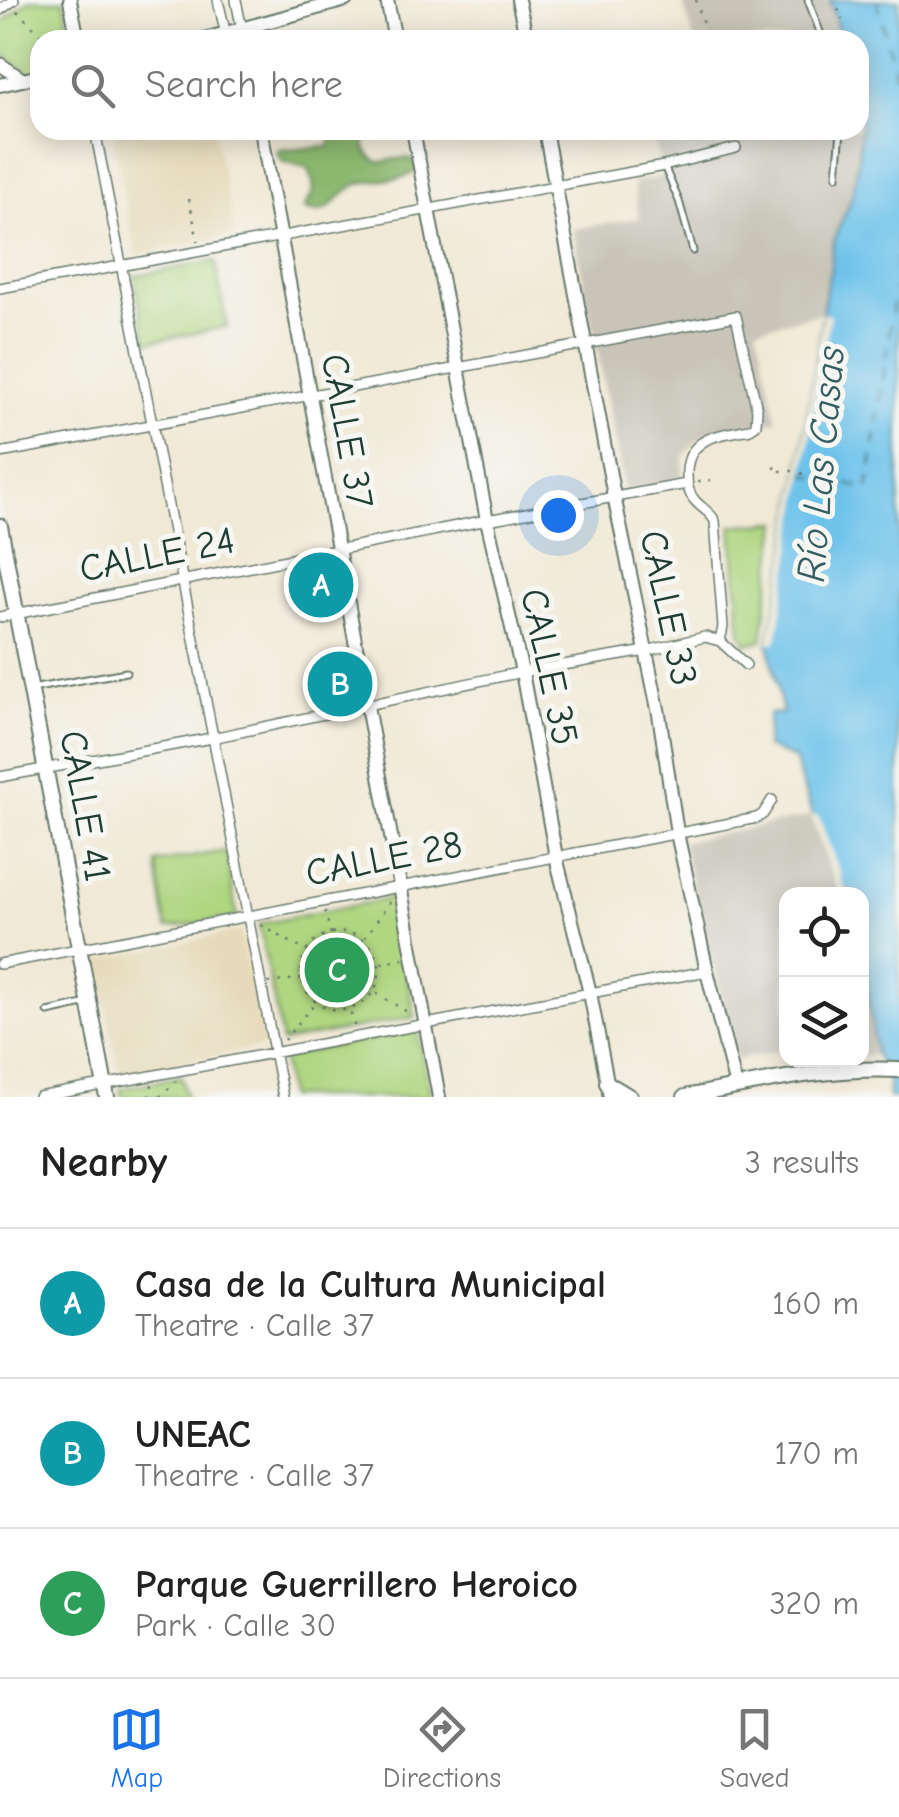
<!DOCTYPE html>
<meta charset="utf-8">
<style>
:root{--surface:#fff;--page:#f2f2f2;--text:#222;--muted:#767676;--line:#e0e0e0;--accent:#1a73e8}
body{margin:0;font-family:"Comic Neue",sans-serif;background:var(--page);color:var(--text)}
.controls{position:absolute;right:30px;bottom:30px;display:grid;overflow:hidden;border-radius:20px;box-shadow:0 5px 25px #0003}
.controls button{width:90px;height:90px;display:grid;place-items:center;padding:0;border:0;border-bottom:2px solid var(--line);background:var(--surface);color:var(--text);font:50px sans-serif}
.you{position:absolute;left:558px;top:515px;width:35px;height:35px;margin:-25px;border:8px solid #fff;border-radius:50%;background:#1a73e8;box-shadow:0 0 0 15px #1a73e833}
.badge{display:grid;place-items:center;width:65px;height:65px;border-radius:50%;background:var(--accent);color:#fff;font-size:32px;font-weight:700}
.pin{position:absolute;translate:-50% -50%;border:5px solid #fff;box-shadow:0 2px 10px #0006}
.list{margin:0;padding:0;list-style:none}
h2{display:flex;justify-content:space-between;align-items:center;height:130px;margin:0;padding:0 40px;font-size:42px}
h2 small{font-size:32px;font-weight:400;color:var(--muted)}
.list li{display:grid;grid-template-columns:65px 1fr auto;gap:30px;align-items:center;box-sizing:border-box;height:150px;padding:0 40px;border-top:2px solid var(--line)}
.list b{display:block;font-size:38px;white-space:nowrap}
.list p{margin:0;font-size:32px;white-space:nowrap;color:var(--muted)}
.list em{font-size:32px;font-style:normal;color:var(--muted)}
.icon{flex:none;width:55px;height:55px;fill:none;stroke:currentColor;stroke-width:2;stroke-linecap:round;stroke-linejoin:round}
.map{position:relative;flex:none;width:899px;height:1097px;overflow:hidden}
.search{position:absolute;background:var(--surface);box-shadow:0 5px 25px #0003;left:30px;right:30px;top:30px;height:110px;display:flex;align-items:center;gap:25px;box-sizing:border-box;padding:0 35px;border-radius:30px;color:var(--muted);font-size:38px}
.sheet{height:580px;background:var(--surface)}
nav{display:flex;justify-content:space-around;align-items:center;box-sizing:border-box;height:140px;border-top:2px solid var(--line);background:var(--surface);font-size:28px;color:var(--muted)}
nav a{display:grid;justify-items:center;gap:5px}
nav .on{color:var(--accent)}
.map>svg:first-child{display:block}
.built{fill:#e6daba}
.industrial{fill:#c8c4b8}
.green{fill:#afd680;stroke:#678a5a;stroke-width:2.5}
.forest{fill:#8bb76e;stroke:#557a51;stroke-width:2.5}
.water{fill:#6ec3eb;stroke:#468090;stroke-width:2.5}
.pier{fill:#f0e9d5}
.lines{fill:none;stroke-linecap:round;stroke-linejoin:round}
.ferry{stroke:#335e62;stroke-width:2.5;stroke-dasharray:12 10;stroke-linecap:butt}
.lane-casing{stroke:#68796c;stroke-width:9}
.street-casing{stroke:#68796c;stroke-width:12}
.secondary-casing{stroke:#68796c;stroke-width:16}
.primary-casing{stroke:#68796c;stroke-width:18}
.path{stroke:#68796c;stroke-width:2.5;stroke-dasharray:2.5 8;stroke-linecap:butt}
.lane{stroke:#fff;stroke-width:5}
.street{stroke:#fff;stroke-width:9}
.secondary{stroke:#fff;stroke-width:12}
.primary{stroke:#fff;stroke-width:14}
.labels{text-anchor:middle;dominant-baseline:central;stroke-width:10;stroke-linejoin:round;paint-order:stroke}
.street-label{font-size:38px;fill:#1f3d34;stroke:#f6f6f2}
.water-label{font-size:40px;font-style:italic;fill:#335e62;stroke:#f6f6f2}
</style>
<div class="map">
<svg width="899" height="1097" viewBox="0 0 899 1097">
<rect width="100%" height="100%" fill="#f6f6f2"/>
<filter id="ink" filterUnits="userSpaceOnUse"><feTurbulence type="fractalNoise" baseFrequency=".01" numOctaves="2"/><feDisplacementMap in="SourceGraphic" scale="20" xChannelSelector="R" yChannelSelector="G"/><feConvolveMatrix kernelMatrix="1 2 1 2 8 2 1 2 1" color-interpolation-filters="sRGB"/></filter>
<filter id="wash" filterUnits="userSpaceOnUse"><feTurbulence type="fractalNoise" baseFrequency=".0048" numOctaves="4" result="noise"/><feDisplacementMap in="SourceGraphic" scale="40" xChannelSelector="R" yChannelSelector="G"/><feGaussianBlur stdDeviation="2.25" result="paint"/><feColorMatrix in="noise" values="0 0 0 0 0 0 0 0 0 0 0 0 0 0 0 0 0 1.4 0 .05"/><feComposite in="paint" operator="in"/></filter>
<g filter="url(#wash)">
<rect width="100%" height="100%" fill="#f0e9d5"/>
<!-- built -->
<path class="built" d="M111,130H214L235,235L136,255Z
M240,931L264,1046L120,1075L96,961Z"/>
<!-- industrial -->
<path class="industrial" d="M682,0H830L841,40H694Z
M859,102L862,126L860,157L853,193L834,238L830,273L823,298V313L757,328L777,420L708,434L696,441L684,456L681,480L625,490L573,229L639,218L633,182L663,176L651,130H859Z
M811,816L838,894H786V1060H830L784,1065L783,1050L737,1060L682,842Z
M862,953L865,963L875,1054L862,1056Z"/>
<!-- green -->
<path class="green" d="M30,0H64L72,40H40V72L31,74L0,52V24Z
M215,261L227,327L147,342L134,276Z
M778,522L762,640L746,644L741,632L732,526Z
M226,851L237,918L167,928L156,863Z
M392,898L415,1017L282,1042L259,924Z
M417,1030L431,1097H288L282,1057Z
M181,1076L186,1097H122L120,1089Z"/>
<!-- forest -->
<path class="forest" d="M328,130H369C360,143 365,155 379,162C395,161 411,150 421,169C416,172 411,174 406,176C390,182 367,178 352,187C334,198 331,218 305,209C306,201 310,200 313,193C316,186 311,176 309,169L283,162L277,154L278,150L328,147L332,139Z"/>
<!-- water -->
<path class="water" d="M830,0H899V695L896,717L899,745V1097H889L888,1080L875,1054L865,963L862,953V894H838L794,759L766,747L769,714L783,713L768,643L785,560L823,313C823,297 828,283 831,268C832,258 832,246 835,237C841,220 851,205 854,187C864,137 859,90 859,40H841Z"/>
<!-- pier -->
<path class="pier" d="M823,313L830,315L777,639L774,643H768L785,560Z
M816,815L819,817L847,894H838L833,881L811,816Z"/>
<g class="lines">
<!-- ferry -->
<path class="ferry" d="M877,0L899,91
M804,474L868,489L896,285L899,185"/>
</g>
</g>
<g filter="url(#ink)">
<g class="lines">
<defs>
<path id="lane" d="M808,0L823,40
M664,166L679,201L693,251
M837,176L841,130
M31,689L126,672
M48,1012L88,1003"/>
<path id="street" d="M218,0L226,35
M236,0L242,30
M0,10L14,0
M95,130L283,1097
M0,288L664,166L736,148
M0,453L736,316L757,410L756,425L750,429C720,435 686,436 687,475C687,483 688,492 693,498C700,508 709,510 715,521L723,627L720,641
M0,617L487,520L687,484
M0,777L212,738L522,672L646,651L705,637L720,641L746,665
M0,964L757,818L763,814L772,800
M39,1097L707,971"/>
<path id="secondary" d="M70,0L78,40
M387,0L395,40
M518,0L527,40
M201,40L346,0
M0,64L23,80
M0,85L40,76
M261,130L439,1097
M413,130L487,520L522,672L556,857L590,993L610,1097
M545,130L614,496L659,714L677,833L707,971L736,1087"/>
<path id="primary" d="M0,526L107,1097
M607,1083L630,1097
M685,1097C755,1084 827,1066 899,1070"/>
</defs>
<!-- lane casing -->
<use href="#lane" class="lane-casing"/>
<!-- street casing -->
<use href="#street" class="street-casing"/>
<!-- secondary casing -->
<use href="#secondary" class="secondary-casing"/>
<!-- primary casing -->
<use href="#primary" class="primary-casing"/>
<!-- path -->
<path class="path" d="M696,0L708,40
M838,9L842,20
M17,11L47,40
M189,199L198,241
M774,468L780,466L781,471L788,470L804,474
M698,482L711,480
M325,911L338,963
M261,925L333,967
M301 971a39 39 0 1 1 78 0a39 39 0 1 1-78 0Z
M331 972a10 10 0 1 1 20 0a10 10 0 1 1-20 0Z
M347,964L391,900
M350,969L403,959
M350,977L412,1015
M268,983L331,974
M343,983L355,1029
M284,1040L334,980
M149,1097L152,1084
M160,1097L176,1081"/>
<!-- lane -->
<use href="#lane" class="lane"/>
<!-- street -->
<use href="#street" class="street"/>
<!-- secondary -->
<use href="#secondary" class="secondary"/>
<!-- primary -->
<use href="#primary" class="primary"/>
</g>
</g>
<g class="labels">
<!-- street labels -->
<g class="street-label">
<text transform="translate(347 431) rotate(80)">CALLE 37</text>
<text transform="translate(157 555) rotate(-11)">CALLE 24</text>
<text transform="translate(668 608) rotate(78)">CALLE 33</text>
<text transform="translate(549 667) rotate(78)">CALLE 35</text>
<text transform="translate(85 806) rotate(80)">CALLE 41</text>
<text transform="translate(384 859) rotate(-11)">CALLE 28</text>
</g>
<!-- water labels -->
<g class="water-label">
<text transform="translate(821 464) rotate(-85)">Río Las Casas</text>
</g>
</g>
</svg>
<div class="controls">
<button><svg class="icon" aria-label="locate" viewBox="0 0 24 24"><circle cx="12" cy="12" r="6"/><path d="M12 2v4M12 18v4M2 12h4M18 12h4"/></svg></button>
<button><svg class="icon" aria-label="layers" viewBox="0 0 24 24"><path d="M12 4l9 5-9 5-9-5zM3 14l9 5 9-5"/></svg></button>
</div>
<div class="you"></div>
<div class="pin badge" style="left:321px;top:585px;background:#0f9aa8">A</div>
<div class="pin badge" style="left:340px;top:684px;background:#0f9aa8">B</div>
<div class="pin badge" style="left:337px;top:970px;background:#2e9e5b">C</div>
<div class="search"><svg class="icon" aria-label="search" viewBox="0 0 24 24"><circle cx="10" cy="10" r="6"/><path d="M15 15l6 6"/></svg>Search here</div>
</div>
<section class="sheet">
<h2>Nearby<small>3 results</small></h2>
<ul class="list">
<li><span class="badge" style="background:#0f9aa8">A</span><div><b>Casa de la Cultura Municipal</b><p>Theatre · Calle 37</p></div><em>160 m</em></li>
<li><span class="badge" style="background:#0f9aa8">B</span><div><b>UNEAC</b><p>Theatre · Calle 37</p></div><em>170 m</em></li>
<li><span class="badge" style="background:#2e9e5b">C</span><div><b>Parque Guerrillero Heroico</b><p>Park · Calle 30</p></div><em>320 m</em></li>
</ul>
</section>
<nav>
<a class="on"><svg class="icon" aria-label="map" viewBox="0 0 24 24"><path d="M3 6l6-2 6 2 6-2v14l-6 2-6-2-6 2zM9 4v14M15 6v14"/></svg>Map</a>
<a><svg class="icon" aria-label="directions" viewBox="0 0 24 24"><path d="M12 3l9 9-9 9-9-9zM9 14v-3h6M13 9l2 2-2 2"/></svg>Directions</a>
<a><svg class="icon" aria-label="saved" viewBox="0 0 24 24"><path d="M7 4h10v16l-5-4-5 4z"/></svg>Saved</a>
</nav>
